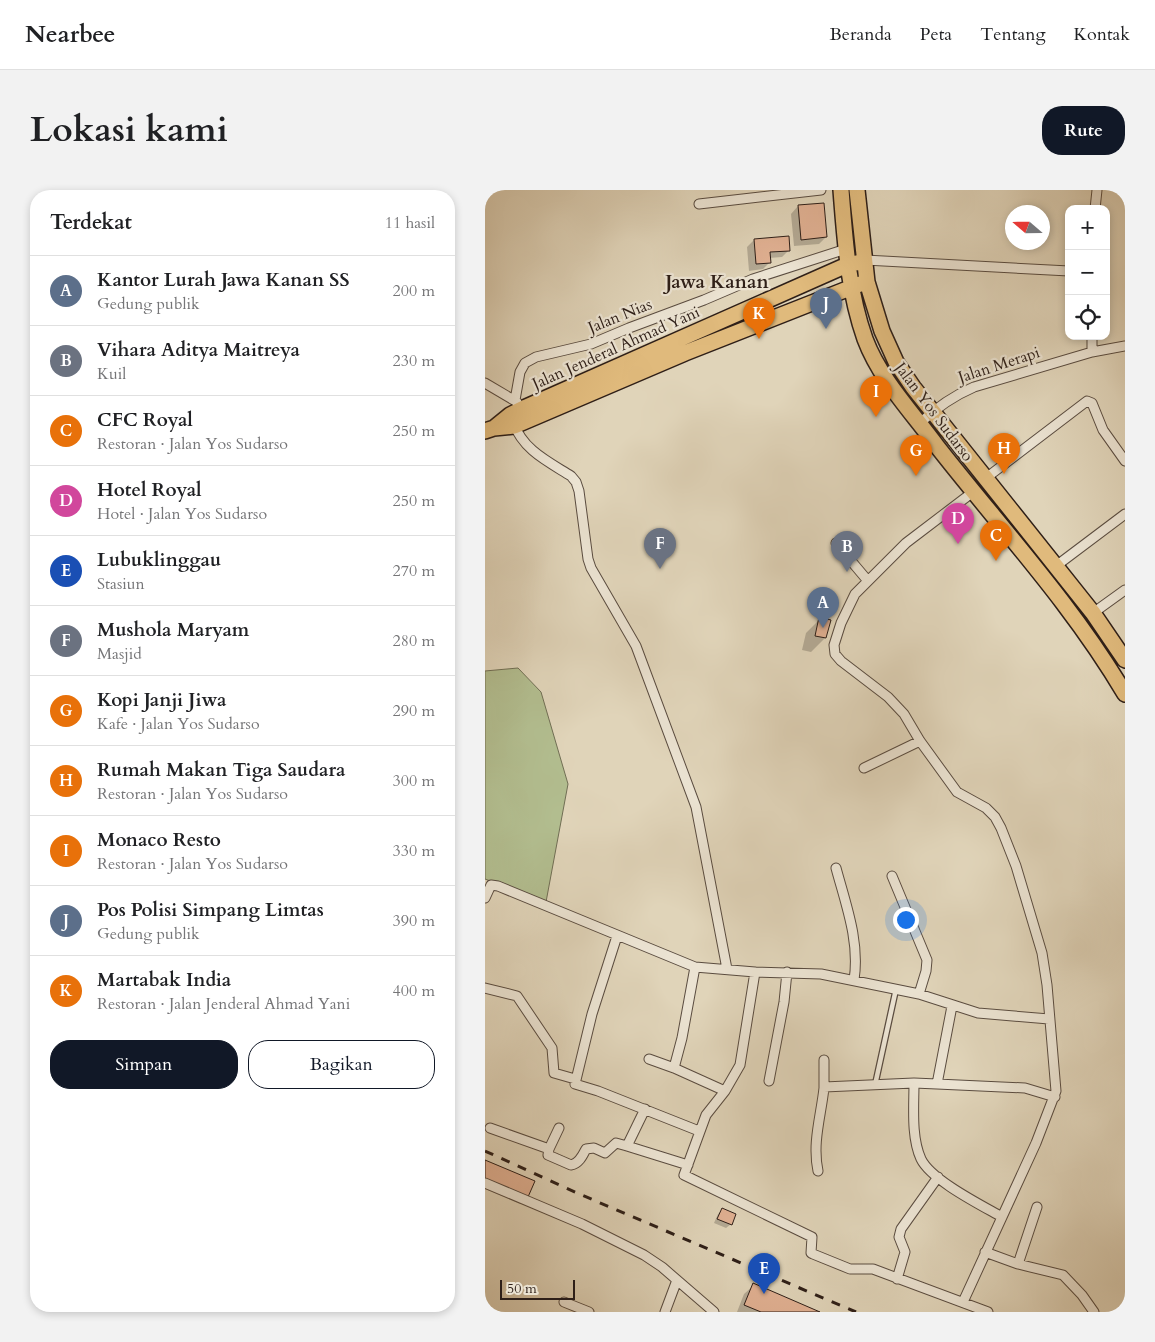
<!DOCTYPE html>
<html lang="id">
<meta charset="utf-8">
<style>
:root{--surface:#fff;--page:#f2f2f2;--text:#202124;--muted:#757577;--line:#e0e0e0;--accent:#111827}
body{margin:0;font-family:Cardo,serif;background:var(--page);color:var(--text)}
.controls{position:absolute;right:15px;top:15px;display:grid;overflow:hidden;border-radius:10px;box-shadow:0 2px 8px #0003}
.controls button{width:45px;height:45px;display:grid;place-items:center;padding:0;border:0;border-bottom:1px solid var(--line);background:var(--surface);color:var(--text);font:25px sans-serif}
.compass{position:absolute;left:520px;top:15px;width:45px;height:45px;border-radius:50%;background:var(--surface);box-shadow:0 2px 8px #0003;rotate:290deg}
.scale{position:absolute;left:15px;bottom:12px;width:75px;box-sizing:border-box;padding-left:5px;border:2px solid #2e1f18;border-top:0;font-size:14px;line-height:18px;white-space:nowrap;color:#2e1f18;-webkit-text-stroke:4px #ebe3d2;paint-order:stroke}
.you{position:absolute;left:420px;top:729px;width:18px;height:18px;margin:-12px;border:4px solid #fff;border-radius:50%;background:#1a73e8;box-shadow:0 0 0 8px #1a73e833}
.badge{display:grid;place-items:center;width:32px;height:32px;border-radius:50%;background:var(--accent);color:#fff;font-size:16px;font-weight:700}
.pin{position:absolute;translate:-50% -41px;filter:drop-shadow(0 1px 2px #0008)}
.pin::after{content:'';position:absolute;top:26px;width:18px;height:15px;background:inherit;clip-path:polygon(0 0,100% 0,50% 100%)}
.list{margin:0;padding:0;list-style:none}
h2{display:flex;justify-content:space-between;align-items:center;height:65px;margin:0;padding:0 20px;font-size:21px}
h2 small{font-size:16px;font-weight:400;color:var(--muted)}
.list li{display:grid;grid-template-columns:32px 1fr auto;gap:15px;align-items:center;box-sizing:border-box;height:70px;padding:0 20px;border-top:1px solid var(--line)}
.list b{display:block;font-size:19px;white-space:nowrap}
.list p{margin:0;font-size:16px;white-space:nowrap;color:var(--muted)}
.list em{font-size:16px;font-style:normal;color:var(--muted)}
.actions{display:flex;gap:10px;padding:15px 20px}
.actions a{flex:1;padding:11px 0;border:1px solid var(--accent);border-radius:20px;text-align:center;font-size:18px;color:var(--accent)}
.actions .main{background:var(--accent);color:#fff}
.icon{flex:none;width:28px;height:28px;fill:none;stroke:currentColor;stroke-width:2;stroke-linecap:round;stroke-linejoin:round}
.map{position:relative;flex:none;width:640px;height:1122px;overflow:hidden;border-radius:20px}
header{display:flex;align-items:center;gap:30px;box-sizing:border-box;height:70px;padding:0 25px;background:var(--surface);border-bottom:1px solid var(--line)}
header strong{font-size:24px}
nav{display:flex;gap:28px;margin-inline-start:auto;font-size:18px}
.intro{display:flex;align-items:center;justify-content:space-between;box-sizing:border-box;height:120px;padding:0 30px}
h1{margin:0;font-size:35px}
.button{padding:12px 22px;border-radius:20px;background:var(--accent);color:#fff;font-size:18px;font-weight:700}
main{display:flex;gap:30px;padding:0 30px}
aside{flex:1;background:var(--surface);border-radius:20px;box-shadow:0 2px 8px #0003}
.map>svg:first-child{display:block}
.green{fill:#b2bd8f;stroke:#706e54}
.shadow{fill:#0003}
.building{fill:#e0b092;stroke:#2e1f18}
.lines{fill:none;stroke-linecap:round;stroke-linejoin:round}
.service-casing{stroke:#5a4c40;stroke-width:7}
.minor-casing{stroke:#5a4c40;stroke-width:11}
.trunk-casing{stroke:#2e1f18;stroke-width:18}
.service{stroke:#ebe3d2;stroke-width:4.5}
.minor{stroke:#ebe3d2;stroke-width:9}
.trunk{stroke:#e0ba7c;stroke-width:15}
.rail{stroke:#2e1f18;stroke-width:3;stroke-dasharray:9 9;stroke-linecap:butt}
.labels{text-anchor:middle;dominant-baseline:central;stroke-width:4.5;stroke-linejoin:round;paint-order:stroke}
.street-label{font-size:16px;fill:#2e1f18;stroke:#ebe3d2}
.quarter-label{font-size:19px;font-weight:bold;fill:#2e1f18;stroke:#ebe3d2}
</style>
<header>
<strong>Nearbee</strong>
<nav><a>Beranda</a><a>Peta</a><a>Tentang</a><a>Kontak</a></nav>
</header>
<div class="intro"><h1>Lokasi kami</h1><a class="button">Rute</a></div>
<main>
<aside>
<h2>Terdekat<small>11 hasil</small></h2>
<ul class="list">
<li><span class="badge" style="background:#5c6f8a">A</span><div><b>Kantor Lurah Jawa Kanan SS</b><p>Gedung publik</p></div><em>200 m</em></li>
<li><span class="badge" style="background:#6b7280">B</span><div><b>Vihara Aditya Maitreya</b><p>Kuil</p></div><em>230 m</em></li>
<li><span class="badge" style="background:#e8710a">C</span><div><b>CFC Royal</b><p>Restoran · Jalan Yos Sudarso</p></div><em>250 m</em></li>
<li><span class="badge" style="background:#d1479c">D</span><div><b>Hotel Royal</b><p>Hotel · Jalan Yos Sudarso</p></div><em>250 m</em></li>
<li><span class="badge" style="background:#1a4fb4">E</span><div><b>Lubuklinggau</b><p>Stasiun</p></div><em>270 m</em></li>
<li><span class="badge" style="background:#6b7280">F</span><div><b>Mushola Maryam</b><p>Masjid</p></div><em>280 m</em></li>
<li><span class="badge" style="background:#e8710a">G</span><div><b>Kopi Janji Jiwa</b><p>Kafe · Jalan Yos Sudarso</p></div><em>290 m</em></li>
<li><span class="badge" style="background:#e8710a">H</span><div><b>Rumah Makan Tiga Saudara</b><p>Restoran · Jalan Yos Sudarso</p></div><em>300 m</em></li>
<li><span class="badge" style="background:#e8710a">I</span><div><b>Monaco Resto</b><p>Restoran · Jalan Yos Sudarso</p></div><em>330 m</em></li>
<li><span class="badge" style="background:#5c6f8a">J</span><div><b>Pos Polisi Simpang Limtas</b><p>Gedung publik</p></div><em>390 m</em></li>
<li><span class="badge" style="background:#e8710a">K</span><div><b>Martabak India</b><p>Restoran · Jalan Jenderal Ahmad Yani</p></div><em>400 m</em></li>
</ul>
<div class="actions"><a class="main">Simpan</a><a>Bagikan</a></div>
</aside>
<div class="map">
<svg width="640" height="1122" viewBox="0 0 640 1122">
<rect width="100%" height="100%" fill="#e0d4b9"/>
<filter id="stains"><feTurbulence type="fractalNoise" baseFrequency=".004" numOctaves="4"/><feColorMatrix values="0 0 0 0 .2 0 0 0 0 .09 0 0 0 0 .02 0 0 0 .5 -.17"/></filter>
<radialGradient id="worn" r=".72"><stop offset=".6" stop-color="#630" stop-opacity="0"/><stop offset="1" stop-color="#630" stop-opacity=".3"/></radialGradient>
<!-- green -->
<path class="green" d="M33,478L56,502L83,594L61,712L0,689V481Z"/>
<!-- shadow -->
<path class="shadow" d="M313,16L341,47L334,54L309,56L306,24Z
M269,50L304,60L297,67L284,68L285,72L278,79L264,81L262,57Z
M335,429L340,448L326,462L317,460L321,443Z
M0,972L42,1007L35,1014L0,999Z
M237,1020L246,1034L241,1038L229,1033L233,1024Z
M269,1095L332,1122H252L259,1104Z"/>
<!-- building -->
<path class="building" d="M339,13L342,47L316,50L313,15Z
M304,46L305,61L285,62L286,73L271,74L269,49Z
M334,427L346,430L341,448L330,446Z
M0,970L50,991L43,1007L0,989Z
M237,1018L251,1024L247,1035L232,1029Z
M268,1093L335,1122H276L259,1115Z"/>
<g class="lines">
<defs>
<path id="service" d="M390,895L411,799"/>
<path id="minor" d="M214,14L336,0
M610,19L612,0
M380,70L584,81
M607,146V162
M0,193L32,212
M30,210L35,182L40,173L51,167L106,154L144,138L219,110L268,89L361,59
M28,232C38,260 62,271 86,286L91,292L94,301L103,369L106,378L151,456L211,617L242,779
M435,233C451,218 468,206 489,197L607,162L640,156
M501,288L602,211L607,213L618,240L640,271
M351,353L383,391
M571,376L640,324
M608,423L640,400
M379,578L435,551
M351,678C361,715 375,752 369,790
M407,686L442,770L441,781L434,804
M0,708L6,695L13,696L210,777L270,782L336,784L434,804L493,823L564,829
M132,746L107,824L90,894L113,901L214,941
M210,777L197,848L189,878L240,901
M270,782L255,875L240,901L221,925L199,985L327,1047L326,1063L328,1064L365,1079H388L503,1122
M0,798L32,806L67,858L69,883L90,889
M164,869L189,878
M284,891L299,812L302,782
M429,893C429,917 426,947 436,969C446,990 496,1015 517,1027
M452,894L467,816
M339,897L429,893L452,894L540,898L570,907
M160,919L142,956L203,975
M5,938L64,959L63,965L86,975C94,974 98,965 101,959L109,958L120,963L131,953L142,956
M64,959L74,938
M333,981C327,953 336,926 339,898C339,888 339,879 339,870
M0,993L97,1034L159,1065L177,1077L229,1122
M500,1062L533,1074L578,1085L597,1105L609,1122
M533,1074L552,1017
M412,1089L420,1062L414,1047L416,1039L453,987
M79,1112L104,1122
M478,1112L551,953L571,901L562,795L557,763L531,676L516,638L510,627L501,618L472,602L435,551L419,524L403,507L356,471L350,464L349,455L356,433L370,404L421,353L488,302
M180,1122L192,1090"/>
<path id="trunk" d="M356,0C360,50 363,101 380,149C395,189 426,221 451,255C515,337 587,414 640,504
M372,0L382,92L397,141L411,172L428,197L608,423L640,470
M9,238L25,225L41,217L362,75L371,73
M0,241L9,238L29,236L200,163L375,94"/>
</defs>
<!-- service casing -->
<use href="#service" class="service-casing"/>
<!-- minor casing -->
<use href="#minor" class="minor-casing"/>
<!-- trunk casing -->
<use href="#trunk" class="trunk-casing"/>
<!-- service -->
<use href="#service" class="service"/>
<!-- minor -->
<use href="#minor" class="minor"/>
<!-- trunk -->
<use href="#trunk" class="trunk"/>
<!-- rail -->
<path class="rail" d="M0,961L92,1003L371,1122"/>
</g>
<g class="labels">
<!-- street labels -->
<g class="street-label">
<text transform="translate(135 126) rotate(-22)">Jalan Nias</text>
<text transform="translate(131 158) rotate(-24)">Jalan Jenderal Ahmad Yani</text>
<text transform="translate(514 175) rotate(-18)">Jalan Merapi</text>
<text transform="translate(449 222) rotate(53)">Jalan Yos Sudarso</text>
</g>
<!-- quarter labels -->
<g class="quarter-label">
<text x="232" y="92">Jawa Kanan</text>
</g>
</g>
<rect width="100%" height="100%" filter="url(#stains)"/>
<rect width="100%" height="100%" fill="url(#worn)"/>
</svg>
<div class="controls">
<button>+</button>
<button>−</button>
<button><svg class="icon" aria-label="locate" viewBox="0 0 24 24"><circle cx="12" cy="12" r="6"/><path d="M12 2v4M12 18v4M2 12h4M18 12h4"/></svg></button>
</div>
<svg class="compass" viewBox="-18 -18 36 36"><path d="M0-13l5 13h-10z" fill="#e53935"/><path d="M0 13l5-13h-10z" fill="#757577"/></svg>
<div class="scale">50 m</div>
<div class="you"></div>
<div class="pin badge" style="left:338px;top:438px;background:#5c6f8a">A</div>
<div class="pin badge" style="left:362px;top:382px;background:#6b7280">B</div>
<div class="pin badge" style="left:511px;top:371px;background:#e8710a">C</div>
<div class="pin badge" style="left:473px;top:354px;background:#d1479c">D</div>
<div class="pin badge" style="left:279px;top:1104px;background:#1a4fb4">E</div>
<div class="pin badge" style="left:175px;top:379px;background:#6b7280">F</div>
<div class="pin badge" style="left:431px;top:286px;background:#e8710a">G</div>
<div class="pin badge" style="left:519px;top:284px;background:#e8710a">H</div>
<div class="pin badge" style="left:391px;top:227px;background:#e8710a">I</div>
<div class="pin badge" style="left:341px;top:139px;background:#5c6f8a">J</div>
<div class="pin badge" style="left:274px;top:149px;background:#e8710a">K</div>
</div>
</main>
